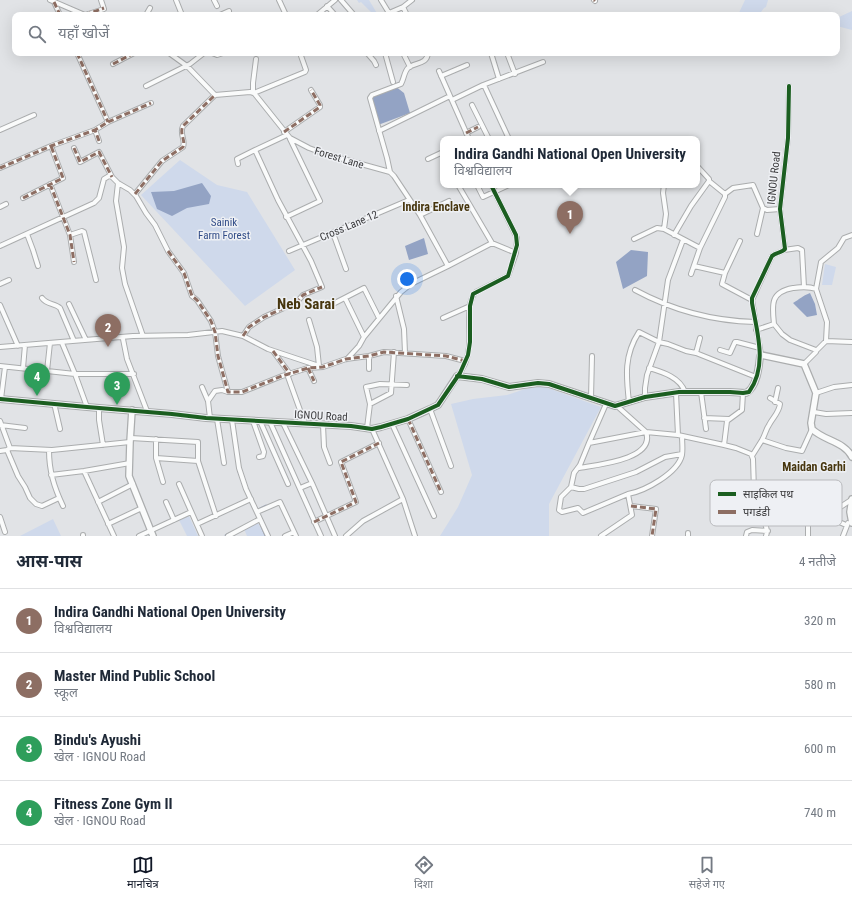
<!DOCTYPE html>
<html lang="hi">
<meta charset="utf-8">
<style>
:root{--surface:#fff;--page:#f2f2f3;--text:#1f2937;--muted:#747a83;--line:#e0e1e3;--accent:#111827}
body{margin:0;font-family:"Roboto Condensed","Noto Sans Devanagari",sans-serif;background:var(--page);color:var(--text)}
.you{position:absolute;left:407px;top:279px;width:14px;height:14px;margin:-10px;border:3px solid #fff;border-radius:50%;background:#1a73e8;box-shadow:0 0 0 6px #1a73e833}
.badge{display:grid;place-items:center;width:26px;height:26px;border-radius:50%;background:var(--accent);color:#fff;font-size:13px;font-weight:700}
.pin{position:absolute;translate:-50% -33px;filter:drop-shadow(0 1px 2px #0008)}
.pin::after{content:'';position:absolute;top:21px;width:14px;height:12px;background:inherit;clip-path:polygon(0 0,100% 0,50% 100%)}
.popup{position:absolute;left:440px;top:136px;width:260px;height:52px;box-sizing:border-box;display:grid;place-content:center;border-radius:8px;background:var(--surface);filter:drop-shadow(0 1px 3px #0005);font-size:13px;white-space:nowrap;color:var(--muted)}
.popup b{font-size:15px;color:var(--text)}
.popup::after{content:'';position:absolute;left:50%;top:100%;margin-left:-8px;border:8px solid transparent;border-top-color:var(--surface)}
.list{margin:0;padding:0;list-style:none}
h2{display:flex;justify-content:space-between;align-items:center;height:52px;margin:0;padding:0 16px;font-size:17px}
h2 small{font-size:13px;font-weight:400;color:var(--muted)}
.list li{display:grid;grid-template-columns:26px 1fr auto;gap:12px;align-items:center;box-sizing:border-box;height:64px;padding:0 16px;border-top:1px solid var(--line)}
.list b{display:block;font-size:15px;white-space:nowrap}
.list p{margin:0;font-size:13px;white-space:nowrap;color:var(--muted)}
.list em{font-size:13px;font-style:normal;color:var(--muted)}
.icon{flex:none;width:22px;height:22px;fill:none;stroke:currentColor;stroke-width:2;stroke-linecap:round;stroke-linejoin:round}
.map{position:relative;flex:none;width:852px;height:536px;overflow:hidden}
.search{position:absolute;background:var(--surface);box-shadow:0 4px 16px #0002;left:12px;right:12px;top:12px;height:44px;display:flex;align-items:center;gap:10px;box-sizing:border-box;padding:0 14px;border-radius:8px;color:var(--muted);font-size:15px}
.sheet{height:308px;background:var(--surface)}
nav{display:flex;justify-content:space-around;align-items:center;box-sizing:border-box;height:56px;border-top:1px solid var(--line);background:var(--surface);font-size:11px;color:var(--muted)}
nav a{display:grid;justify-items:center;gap:2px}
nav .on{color:var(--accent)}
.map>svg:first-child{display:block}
.green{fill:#cfd9eb}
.water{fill:#93a3c4}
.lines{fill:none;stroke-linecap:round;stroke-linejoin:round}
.stream{stroke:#93a3c4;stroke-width:1}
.street-casing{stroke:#abadae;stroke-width:6}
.secondary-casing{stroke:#abadae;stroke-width:8}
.street{stroke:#fafbfb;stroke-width:4}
.secondary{stroke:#fafbfb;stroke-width:5.5}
.quiet{stroke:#8d6e63;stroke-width:3;stroke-dasharray:6 3;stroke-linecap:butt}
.cycleway-casing{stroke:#eef0f4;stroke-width:6}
.cycleway{stroke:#1b5e20;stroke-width:4}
.labels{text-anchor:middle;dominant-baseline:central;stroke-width:3;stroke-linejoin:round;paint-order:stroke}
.street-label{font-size:11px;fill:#3c3c3e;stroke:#eef0f4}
.park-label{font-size:11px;fill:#324d88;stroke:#eef0f4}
.neighbourhood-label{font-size:12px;font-weight:bold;fill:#47360e;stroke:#eef0f4}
.district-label{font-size:15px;font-weight:bold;fill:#47360e;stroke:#eef0f4}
.key{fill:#eef0f4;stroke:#b9babd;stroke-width:1}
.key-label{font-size:11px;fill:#3c3c3e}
</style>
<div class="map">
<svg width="852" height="536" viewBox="0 0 852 536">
<rect width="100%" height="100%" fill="#e1e3e6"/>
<!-- green -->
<path class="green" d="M357,0H369L378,15H374L361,2L359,3Z
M745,0H768L766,7L764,8L761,12L763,15H738Z
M852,11V30L837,26V18Z
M180,160L217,185L247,192L295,270L245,306L141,195Z
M825,264L836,267L832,285H822Z
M542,386L601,407L549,504V536H440L458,507L472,475L451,404L473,399L507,395L525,389Z
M189,516L198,536H187L179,520Z
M53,519L61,536H20Z
M258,523L265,536H247L244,529Z"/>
<!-- water -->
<path class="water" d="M395,86L404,93L410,113L378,125L369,97Z
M202,183L211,196L209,204L187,208L172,216L157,209L151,192L174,191Z
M424,238L428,254L409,260L405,246Z
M631,250L648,252L647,276L623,289L616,262Z
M810,293L815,304L817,315L807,317L793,303C800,299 802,296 810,293Z"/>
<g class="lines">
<!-- stream -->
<path class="stream" d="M238,472L242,482
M247,487L252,497
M258,509L266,505
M259,522L265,536
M225,535L229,533"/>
<defs>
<path id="street" d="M50,0L85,15
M176,0L182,15
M214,0L217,6
M279,0L286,15
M341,0L354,15
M381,0L389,13L403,7L412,0
M594,0L595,1
M54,2L60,15
M327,6L335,15
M403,7L407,15
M85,15L104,9L101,0
M146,15L150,8
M220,15L229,11
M317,15L335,0
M77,53L108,122
M169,53L187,66L215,95L250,92L254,93L290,138L309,148L325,154L390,172L394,176L420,215L448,266L492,243
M212,53L217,55L223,53
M367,53L374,61L376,65
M385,53L393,82
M403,53L410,67
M491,53L499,79
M507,53L515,74
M113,64L134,53
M439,71L469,139
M441,76L467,65
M484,85L509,139
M146,86L190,64L204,53
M253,93V83L256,59
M254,93L305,72L306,70L300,53
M452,100L483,85L543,62
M472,105L489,139
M0,130L34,115
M379,131L450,96
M284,132L320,107V105L311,90
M466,133L478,127
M99,141L95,130L108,122L151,103
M74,148L80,162L99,152L112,177
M428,159L443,152
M238,164L237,159L255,150
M0,168L51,146L95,130
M390,172L387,158L370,98L372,95L401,84C404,79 404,72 408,68C415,62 427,65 428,53
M118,183L116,201L124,247L122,268L125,284L143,336
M50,184L70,235L74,262
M458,185L492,243L516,253
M477,185L483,197L509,185
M135,194L162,161L183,147C186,140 179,134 183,126L215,95
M725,194L733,188L753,185L763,208L767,210L780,209
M23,198L63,178L51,146
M0,207L6,204
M420,215L449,201
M286,217L320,201L290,139
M664,229L666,214L663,193L664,185
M333,233L346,269
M27,234L33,250L38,266
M757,234L763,208
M70,235L82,231L84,232L96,280
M674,235L691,206L709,181
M634,239L657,228L664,229L700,248
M0,246L94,203L99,198L104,179L109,176L112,177L118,183L130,190L136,196L146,213L155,225L168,251L184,273L192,296L197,300L211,321L215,332L218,356L228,392
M784,250L798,248L802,250L804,287
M289,251L409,200
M694,266L725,273L740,241
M725,273L722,284L752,300
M691,274L700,248L725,197V194L709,181V179L697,166
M0,284L9,280
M816,289L821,262L838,248L844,238L852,235
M635,290C672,310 713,321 755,322
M396,296L404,329L405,353
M42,298C47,305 55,303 60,308L74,341
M345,298L364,337
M69,304L86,340
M0,305L18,346
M329,306L364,288L379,318
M443,318L470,306
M309,320L317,347L319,366
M774,324C772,305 770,292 793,288C801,287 808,286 816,289L827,322L826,341L817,350
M756,330L774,324L782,334L790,340L816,350V352L804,364
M243,336L249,327L264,317L297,302L303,295L322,287L311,261L278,200L255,150L287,135
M123,339L127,359L147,411
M826,341L852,342
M62,343L75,374L87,407
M0,347L133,336L188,335L222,331L243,336L268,349L319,366
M720,350L730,353L735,342H737L760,348
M273,351L290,374
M696,353L700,338
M761,355L752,300L772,256C776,252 782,253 785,249L780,209L788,138L789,86
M369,356V369
M347,359L359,346L364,337L401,292L411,284L448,266
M0,366L75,374H134
M23,368L25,345
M308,368L314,381
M649,368C662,372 680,377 685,392
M47,371L50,343
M287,374L305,424
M457,376C464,369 468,357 469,347C471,334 465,301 476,292L508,276L516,253L517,238L491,185
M202,387L208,401
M701,392L706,429
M676,393L678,435
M816,393L834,387L852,385
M645,397V388L647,375L659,342L668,280L683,240
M591,398L592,356
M1,399L5,367
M629,402C626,376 624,355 639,332L659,342L668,344L686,351L696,353L756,377
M775,402L778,388
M54,403L60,429
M370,404L391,393L394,352
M606,404L589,443L580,465L574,473L571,487L561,497L559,510L562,512L578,508L583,513L628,494
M617,406L646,432L678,435L724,445L736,448L751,454L753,459L754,491C772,511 797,526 825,516C834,512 843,505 851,500
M99,408V420L103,445
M430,409L451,466
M814,412L826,414L852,413
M210,418L208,401L215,391L222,390L228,392H242L282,376L308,368L323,367L346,359L369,356L384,352L446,356L465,361
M704,418L729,419
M217,419L224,463
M408,419L441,492
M232,420L239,468L246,489L268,536
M0,421L10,448
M253,421L264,452L263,456L259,457
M260,421L288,484
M270,422L321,536
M283,423L312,483L335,536
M392,424L434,516
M0,425L25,428
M323,425L324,447L330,463
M367,428L370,404L366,387L380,384L407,385
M372,429L403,499L415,536
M131,438L198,442V461L216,516
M156,439V458L198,461
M762,440C765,435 766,429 769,425C773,417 779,413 780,404L770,398
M724,445L727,421L742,410L743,393
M7,450L18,476L25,487L30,498L36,504L42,506L59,498
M49,450C49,471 54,487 63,506
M0,451L7,450L10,448L52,450L130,442
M752,456L762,440L786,448L802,451L812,429
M156,458L163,482
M579,468C595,465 656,460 646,432L589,443
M84,471L114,536
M51,475L84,471L130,463
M179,484L202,536
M571,487L579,489H584L636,472L665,457L682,454
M300,488L312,483
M755,492C752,511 771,523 766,536
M98,502L133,484
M166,502L174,520
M631,506L656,509L652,536
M257,512L280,502L296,536
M826,516L846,525
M0,517L5,532
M808,520V536
M314,522L356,502L341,462L379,443
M108,524L142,508
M197,524L251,499
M83,535V536
M139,536L191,512
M228,536L260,519
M285,536L294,532
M346,536L363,521L403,499
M601,536L632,515L628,494C645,491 678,473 682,455C683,449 682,442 682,436
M688,536V533
M746,536L747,532L752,530L768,531
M843,536L848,523"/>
<path id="secondary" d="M0,399L87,407L172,414L206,418L351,426L372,429L381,427L408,419L430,409L438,405L457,376L482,379L509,387L538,383L549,384L615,406L645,397L679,392H730L746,393C757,387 759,367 760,356L761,355L804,364L816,393L811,423L812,429C824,441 844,441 852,457
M132,410L130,442L129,476L153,536
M852,499L850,512L852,523"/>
</defs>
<!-- street casing -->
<use href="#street" class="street-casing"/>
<!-- secondary casing -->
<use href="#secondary" class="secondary-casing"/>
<!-- street -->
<use href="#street" class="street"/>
<!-- secondary -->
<use href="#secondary" class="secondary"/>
<!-- quiet -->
<path class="quiet" d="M594,0L595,1
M54,2L60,15
M85,15L104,8
M77,53L108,122
M113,64L134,53
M284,132L320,107V105L311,90
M466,133L478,127
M99,141L95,130L108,122L151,103
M74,148L80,162L99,152L112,177
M0,168L51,146L95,130
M50,184L70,235L74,262
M135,194L162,161L183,147C186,140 179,134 183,126L215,95
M23,198L63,178L51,146
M168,251L184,273L192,296L197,300L211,321L215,332L218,356L228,392H242L282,376L308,368L323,367L346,359L369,356L384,352L446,356L465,361
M243,336L249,327L264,317L297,302L303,295L322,287
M273,351L290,374
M308,368L314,381
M408,419L441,492
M631,506L656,509L652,536
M314,522L356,502L341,462L379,443"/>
<defs>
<path id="cycleway" d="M457,376L482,379L509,387L538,383L549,384L615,406L645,397L679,392H730L743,393L749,392C768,366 757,332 752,303V298L772,256C776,252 782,253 785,249L780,209L788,138L789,86
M0,399L87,407L172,414L206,418L351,426L372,429L381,427L408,419L438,405L460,373L468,355L470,342V306L473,294L508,276L517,245L516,235L491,185"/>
</defs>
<!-- cycleway casing -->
<use href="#cycleway" class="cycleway-casing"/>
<!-- cycleway -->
<use href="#cycleway" class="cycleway"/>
</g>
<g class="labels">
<!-- street labels -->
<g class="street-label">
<text transform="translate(339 158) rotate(17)">Forest Lane</text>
<text transform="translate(774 178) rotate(-84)">IGNOU Road</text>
<text transform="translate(349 226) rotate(-23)">Cross Lane 12</text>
<text transform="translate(321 416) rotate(3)">IGNOU Road</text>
</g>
<!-- park labels -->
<g class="park-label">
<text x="224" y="222">Sainik<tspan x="224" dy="13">Farm Forest</tspan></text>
</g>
<!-- neighbourhood labels -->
<g class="neighbourhood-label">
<text x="436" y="207">Indira Enclave</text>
<text x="814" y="467">Maidan Garhi</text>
</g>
<!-- district labels -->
<g class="district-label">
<text x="306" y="304">Neb Sarai</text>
</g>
</g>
<!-- legend -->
<rect x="710" y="480" width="132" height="46" rx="6" class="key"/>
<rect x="718" y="492" width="18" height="4" fill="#1b5e20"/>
<rect x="718" y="510" width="18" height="4" fill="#8d6e63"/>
<g class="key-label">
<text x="743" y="498">साइकिल पथ</text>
<text x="743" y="516">पगडंडी</text>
</g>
</svg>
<div class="you"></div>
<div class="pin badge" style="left:570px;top:234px;background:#8d6e63">1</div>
<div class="popup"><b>Indira Gandhi National Open University</b>विश्वविद्यालय</div>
<div class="pin badge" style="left:108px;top:347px;background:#8d6e63">2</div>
<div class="pin badge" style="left:117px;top:405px;background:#2e9e5b">3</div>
<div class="pin badge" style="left:37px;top:396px;background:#2e9e5b">4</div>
<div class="search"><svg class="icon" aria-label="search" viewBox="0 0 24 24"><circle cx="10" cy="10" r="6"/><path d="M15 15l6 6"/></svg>यहाँ खोजें</div>
</div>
<section class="sheet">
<h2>आस-पास<small>4 नतीजे</small></h2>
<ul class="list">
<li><span class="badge" style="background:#8d6e63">1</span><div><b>Indira Gandhi National Open University</b><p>विश्वविद्यालय</p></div><em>320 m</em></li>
<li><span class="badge" style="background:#8d6e63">2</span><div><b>Master Mind Public School</b><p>स्कूल</p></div><em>580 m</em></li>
<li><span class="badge" style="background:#2e9e5b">3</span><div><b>Bindu's Ayushi</b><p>खेल · IGNOU Road</p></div><em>600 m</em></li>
<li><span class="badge" style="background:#2e9e5b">4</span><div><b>Fitness Zone Gym II</b><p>खेल · IGNOU Road</p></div><em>740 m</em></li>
</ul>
</section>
<nav>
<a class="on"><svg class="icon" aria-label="map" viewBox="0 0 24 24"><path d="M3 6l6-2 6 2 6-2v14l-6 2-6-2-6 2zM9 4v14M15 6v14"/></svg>मानचित्र</a>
<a><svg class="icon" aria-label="directions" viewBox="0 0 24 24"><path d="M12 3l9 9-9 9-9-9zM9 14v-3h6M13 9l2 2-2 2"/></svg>दिशा</a>
<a><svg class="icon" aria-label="saved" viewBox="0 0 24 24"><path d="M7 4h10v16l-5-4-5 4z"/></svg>सहेजे गए</a>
</nav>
